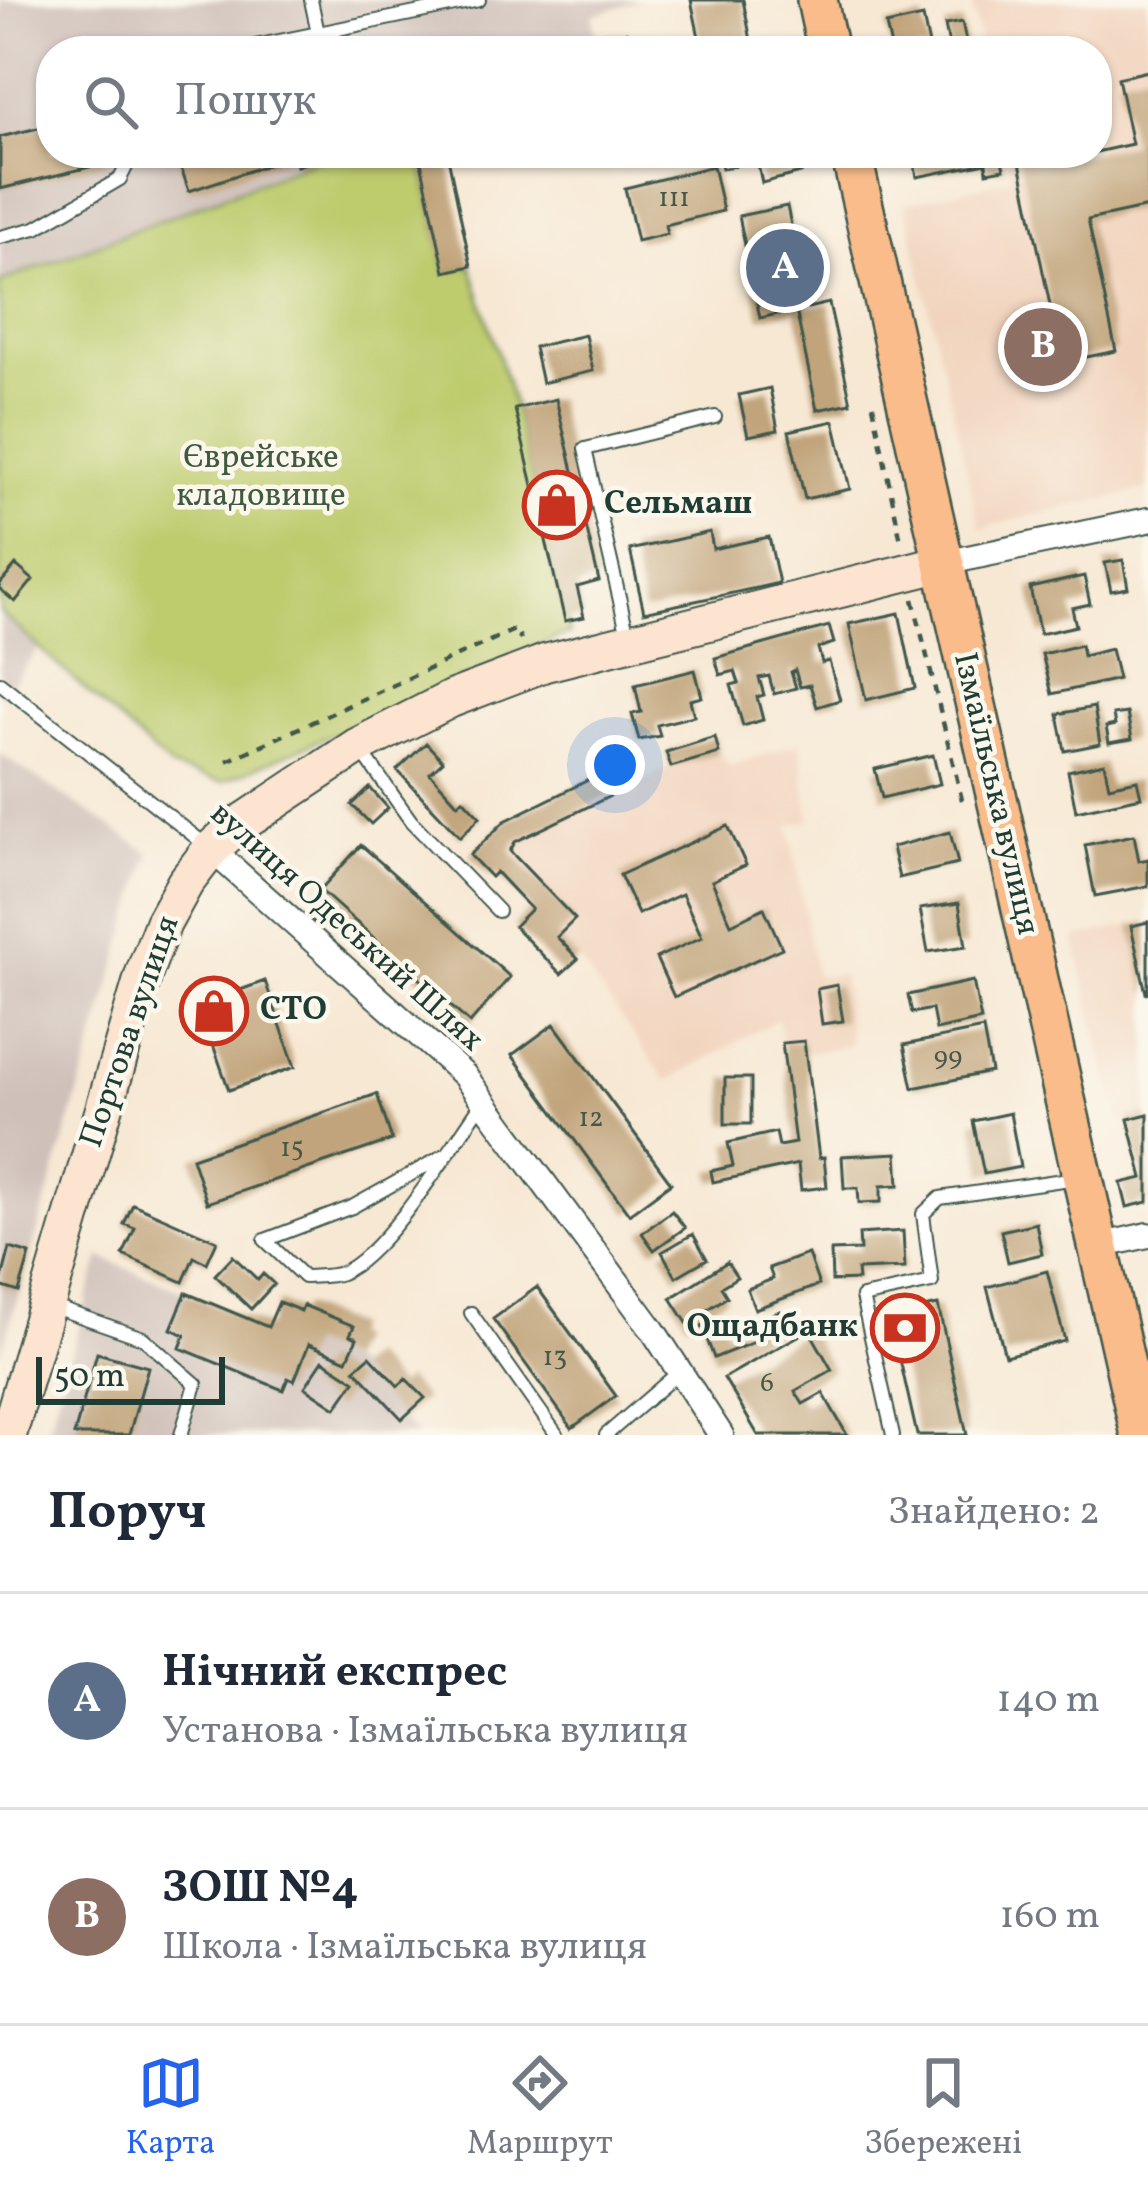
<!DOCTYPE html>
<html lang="uk">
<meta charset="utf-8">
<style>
:root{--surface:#fff;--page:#f2f2f3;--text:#1f2937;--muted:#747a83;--line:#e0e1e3;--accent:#2563eb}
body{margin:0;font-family:Vollkorn,serif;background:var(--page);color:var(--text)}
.scale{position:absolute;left:36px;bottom:30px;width:189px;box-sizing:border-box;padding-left:12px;border:6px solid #1f3d34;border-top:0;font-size:33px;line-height:42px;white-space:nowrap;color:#1f3d34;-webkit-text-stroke:9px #fbf7ec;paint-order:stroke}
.you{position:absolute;left:615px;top:765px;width:42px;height:42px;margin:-30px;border:9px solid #fff;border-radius:50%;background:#1a73e8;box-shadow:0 0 0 18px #1a73e833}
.badge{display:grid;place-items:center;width:78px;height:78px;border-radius:50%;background:var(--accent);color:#fff;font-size:39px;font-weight:700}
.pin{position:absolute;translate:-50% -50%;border:6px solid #fff;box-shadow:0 3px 12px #0006}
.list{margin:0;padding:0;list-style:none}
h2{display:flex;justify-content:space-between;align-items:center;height:156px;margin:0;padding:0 48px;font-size:51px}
h2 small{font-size:39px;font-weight:400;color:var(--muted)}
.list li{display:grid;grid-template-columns:78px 1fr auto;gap:36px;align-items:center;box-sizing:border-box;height:216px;padding:0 48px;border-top:3px solid var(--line)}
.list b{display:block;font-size:45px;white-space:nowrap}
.list p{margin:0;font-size:39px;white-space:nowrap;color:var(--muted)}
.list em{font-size:39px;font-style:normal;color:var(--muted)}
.icon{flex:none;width:66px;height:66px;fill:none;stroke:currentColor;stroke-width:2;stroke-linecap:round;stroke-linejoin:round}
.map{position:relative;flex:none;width:1148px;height:1435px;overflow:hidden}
.search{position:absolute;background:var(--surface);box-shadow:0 3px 9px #0004;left:36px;right:36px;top:36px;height:132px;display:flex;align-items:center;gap:30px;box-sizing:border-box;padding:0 42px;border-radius:48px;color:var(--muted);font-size:45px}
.sheet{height:588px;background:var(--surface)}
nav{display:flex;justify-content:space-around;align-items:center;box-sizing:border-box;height:168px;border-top:3px solid var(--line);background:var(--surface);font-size:33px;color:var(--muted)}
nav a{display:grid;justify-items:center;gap:6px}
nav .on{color:var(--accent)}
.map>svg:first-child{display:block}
.built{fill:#f2d4be}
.industrial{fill:#cfc0ba}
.green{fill:#becc6e;stroke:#6e8451;stroke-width:3}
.building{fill:#c1a47c}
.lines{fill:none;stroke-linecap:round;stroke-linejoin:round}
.service-casing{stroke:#3f574c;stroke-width:16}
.minor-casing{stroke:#3f574c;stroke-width:28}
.secondary-casing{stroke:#3f574c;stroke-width:40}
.primary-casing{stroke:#3f574c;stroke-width:44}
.path{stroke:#3f574c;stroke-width:4.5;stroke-dasharray:9 9;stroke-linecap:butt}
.service{stroke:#fff;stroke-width:12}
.minor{stroke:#fff;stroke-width:24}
.secondary{stroke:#fde4d0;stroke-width:36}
.primary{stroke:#f9bc8a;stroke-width:39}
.labels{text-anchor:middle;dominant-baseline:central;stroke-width:9;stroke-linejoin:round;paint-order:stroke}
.number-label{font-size:27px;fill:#485746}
.park-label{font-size:33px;fill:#3f5a40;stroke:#fbf7ec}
.poi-label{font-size:33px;font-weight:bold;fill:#1f3d34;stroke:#fbf7ec;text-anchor:start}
.street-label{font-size:33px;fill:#1f3d34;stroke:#fbf7ec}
</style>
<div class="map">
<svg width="1148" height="1435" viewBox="0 0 1148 1435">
<rect width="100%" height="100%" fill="#fbf7ec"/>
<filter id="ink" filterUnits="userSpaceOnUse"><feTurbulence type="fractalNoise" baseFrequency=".00833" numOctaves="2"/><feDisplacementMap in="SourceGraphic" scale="24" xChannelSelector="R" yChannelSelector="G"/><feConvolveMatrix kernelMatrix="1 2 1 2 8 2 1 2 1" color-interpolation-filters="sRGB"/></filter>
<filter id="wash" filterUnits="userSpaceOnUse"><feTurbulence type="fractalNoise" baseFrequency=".004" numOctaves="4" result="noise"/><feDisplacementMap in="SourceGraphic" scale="48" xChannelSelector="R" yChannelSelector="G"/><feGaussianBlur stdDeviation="2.7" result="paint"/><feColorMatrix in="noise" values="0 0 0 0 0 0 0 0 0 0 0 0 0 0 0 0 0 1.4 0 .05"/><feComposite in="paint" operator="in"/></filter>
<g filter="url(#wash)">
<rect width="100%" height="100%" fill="#f7e8d4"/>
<!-- built -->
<path class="built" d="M971,0H1148V489L980,528L905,204L1011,179L1006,153H1097V51H982Z
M799,744L810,821L789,825L816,976L843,975L850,1045L805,1053L804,1041L782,1043L778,1019L667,1081L578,959L557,937L575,918L510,851L515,842L671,767L719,753L730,766Z
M1148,922V1114L1118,1121L1074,938Z"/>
<!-- industrial -->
<path class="industrial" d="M0,0H641L593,15L596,37L532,51H51V153H335L0,282Z
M0,612L39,648L0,699Z
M0,754L150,853L0,1357Z
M100,1257L347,1360L417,1435H46Z"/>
<!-- green -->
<path class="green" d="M335,153H419L446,272L471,266L515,409L569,633L222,782L171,768L0,612V282Z"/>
<g id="blocks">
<!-- building -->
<path class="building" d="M691,0H743L753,51H702Z
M923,17L930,50L892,51L886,25Z
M962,22L968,51H950L945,25Z
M626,32L629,51H599L596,37Z
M1050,42L1052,51H1018V49Z
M1148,71V207L1088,220L1116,351L1062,362L1018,153H1073L1074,157L1132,144L1118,78Z
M51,125V153H103L106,163L0,189V137Z
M176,153H333V154L297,166L294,156L189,191Z
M419,153H447L471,266L445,272Z
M719,153H796L801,173L762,183L757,160L722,169Z
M912,153H1000L1004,169L987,172L986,163L917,177Z
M713,166L723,211L665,225L667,234L637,241L625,188Z
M787,206L808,308L829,303L851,403L817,410L796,310L760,318L739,216Z
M585,335L593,371L542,383L534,347Z
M770,388L778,430L748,436L739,395Z
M556,399L599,581L577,587L584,617L565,621L515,409Z
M834,421L850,489L805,499L789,431Z
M710,532L713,549L769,537L779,583L644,612L630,550Z
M1123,560L1128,588L1111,591L1105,563Z
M16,565L33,580L15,602L0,589V584Z
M1084,576L1090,604L1072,608L1076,626L1040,634L1030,588Z
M899,613L915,688L866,700L849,624Z
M829,626L834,643L818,648L822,663L829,661L840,700L817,707L810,685L800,687L795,670L791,672L796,688L774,694L769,676L759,678L764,695L757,697L763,720L743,726L731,685L739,683L735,671L720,675L715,658Z
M1081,645L1083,656L1111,649L1118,679L1052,694L1042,654Z
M695,670L702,697L690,700L694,716L657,725L660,736L639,740L632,714L641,712L635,685Z
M1094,707L1100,744L1065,751L1058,714Z
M1127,713L1132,739L1109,743L1106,727L1115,725L1113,715Z
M715,737L719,753L671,767L666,752Z
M426,743L443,761L430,773L458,804L463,799L480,817L460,837L397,770Z
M933,755L940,784L882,798L875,769Z
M623,763L633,785L515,842L510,851L575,919L557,937L578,959L561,974L514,926L531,909L496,872L491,877L470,855L505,821Z
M1104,763L1109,786L1137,780L1141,797L1076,811L1068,771Z
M370,788L388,808L371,824L352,805Z
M728,826L746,865L712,881L731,924L764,908L782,948L674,997L656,958L702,937L682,894L638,914L620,875Z
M950,832L958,864L899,878L892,847Z
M1134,835L1139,861L1148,859V886L1095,896L1085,845Z
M361,845L510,977L470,1023L320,890Z
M959,903L966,946L928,952L920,909Z
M1148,922V992L1146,993L1131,926Z
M265,981L295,1067L229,1090L199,1005Z
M973,981L981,1020L936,1030L932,1009L912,1013L908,995Z
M837,985L843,1021L822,1024L817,989Z
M554,1024L671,1183L629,1214L512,1055Z
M983,1029L991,1072L913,1088L904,1045Z
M804,1041L819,1158L824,1157L827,1187L801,1190L798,1164L713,1182L711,1171L733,1166L728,1143L776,1132L779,1146L795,1143L782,1043Z
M725,1078H751V1124H725Z
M377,1094L392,1140L207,1203L192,1158Z
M1010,1113L1020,1167L984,1174L973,1121Z
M1148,1114V1202L1127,1207L1121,1183L1143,1178L1128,1119Z
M897,1153L899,1185L881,1186V1202L859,1203L858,1188H844L842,1156Z
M133,1204L217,1241L207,1263L194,1257L183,1282L123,1255L135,1228L124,1224Z
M672,1211L685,1228L654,1250L642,1233Z
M1036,1223L1042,1254L1008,1262L1001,1231Z
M903,1231L905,1268L857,1270L858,1280L832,1281L831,1251L860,1250L859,1234Z
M693,1234L707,1259L676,1277L662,1252Z
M10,1248L30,1254L19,1292L0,1286Z
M808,1254L819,1285L755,1309L747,1289L773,1279L769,1268Z
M233,1256L258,1280L263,1274L274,1284L251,1309L215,1275Z
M727,1262L737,1277L721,1287L727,1297L687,1323L671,1298Z
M1047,1271L1065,1341L1005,1356L987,1287Z
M537,1287L616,1396L572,1428L493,1319Z
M186,1293L268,1327L279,1302L301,1311L303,1305L354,1326L350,1335L357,1338L347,1360L309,1344L294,1381L288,1378L283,1390L180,1348L185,1335L171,1329Z
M938,1305L967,1435H917L890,1315Z
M780,1311L787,1329L714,1358L702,1326L722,1319L727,1332Z
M809,1330L832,1370L795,1391L803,1404L823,1393L847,1435H758L724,1378Z
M97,1353L148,1367L129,1435H74Z
M370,1356L398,1386L406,1379L425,1398L402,1419L355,1369Z
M323,1360L355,1381L336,1408L305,1387Z"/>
</g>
</g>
<g filter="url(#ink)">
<use href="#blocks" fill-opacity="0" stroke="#3f574c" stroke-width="3"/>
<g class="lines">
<defs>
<path id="service" d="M311,0L318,33
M231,51L479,0
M0,237L36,228L120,179L133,153
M629,640L585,449L715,417
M0,683L207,846
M362,752L411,821L498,911
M447,1154L352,1207L265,1240L304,1277C316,1276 330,1277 341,1273C386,1255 453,1144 483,1102
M51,1306L143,1338L196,1384L181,1435
M471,1313L557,1435
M606,1435L679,1372
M893,1435L862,1297L932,1282L923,1214L940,1198L1076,1178"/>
<path id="minor" d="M944,563L1148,520
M211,849L464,1075L652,1329L721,1435
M1099,1246L1148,1235"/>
<path id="secondary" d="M8,1435L144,973L163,923L185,883L211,849L236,827L358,746L451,699L545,663L944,563"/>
<path id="primary" d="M817,0L828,51
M851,153L1141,1435"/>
</defs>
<!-- service casing -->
<use href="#service" class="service-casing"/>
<!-- minor casing -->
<use href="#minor" class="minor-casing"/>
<!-- secondary casing -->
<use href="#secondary" class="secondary-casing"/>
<!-- primary casing -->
<use href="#primary" class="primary-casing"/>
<!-- path -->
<path class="path" d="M873,405L901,541
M913,599L963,804
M227,761L516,629L521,640"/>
<!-- service -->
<use href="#service" class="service"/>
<!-- minor -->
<use href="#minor" class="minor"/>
<!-- secondary -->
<use href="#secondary" class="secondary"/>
<!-- primary -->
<use href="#primary" class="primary"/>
</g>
</g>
<!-- icons -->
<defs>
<symbol id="shop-ring" viewBox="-11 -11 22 22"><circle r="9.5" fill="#fbf7ec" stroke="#c8321e" stroke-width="1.5"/><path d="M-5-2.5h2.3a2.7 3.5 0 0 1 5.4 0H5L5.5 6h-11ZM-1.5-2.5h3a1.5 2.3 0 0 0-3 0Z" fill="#c8321e"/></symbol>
<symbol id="bank-ring" viewBox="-11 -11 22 22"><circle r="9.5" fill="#fbf7ec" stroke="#c8321e" stroke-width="1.5"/><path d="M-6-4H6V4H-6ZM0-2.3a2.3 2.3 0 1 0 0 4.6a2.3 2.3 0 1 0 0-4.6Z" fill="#c8321e"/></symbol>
</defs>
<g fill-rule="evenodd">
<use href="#shop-ring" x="519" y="467" width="76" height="76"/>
<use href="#shop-ring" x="176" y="973" width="76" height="76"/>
<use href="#bank-ring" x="867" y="1290" width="76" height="76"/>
</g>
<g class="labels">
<!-- number labels -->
<g class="number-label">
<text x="674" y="199">111</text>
<text x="948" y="1058">99</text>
<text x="591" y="1119">12</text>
<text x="292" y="1149">15</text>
<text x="555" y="1358">13</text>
<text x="767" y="1384">6</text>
</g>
<!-- park labels -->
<g class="park-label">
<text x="261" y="459">Єврейське<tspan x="261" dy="38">кладовище</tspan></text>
</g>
<!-- poi labels -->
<g class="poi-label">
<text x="604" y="505">Сельмаш</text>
<text x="260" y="1011">СТО</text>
<text x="858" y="1328" text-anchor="end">Ощадбанк</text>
</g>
<!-- street labels -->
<g class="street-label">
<text transform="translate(995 794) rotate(77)">Ізмаїльська вулиця</text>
<text transform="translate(346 928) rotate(42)">вулиця Одеський Шлях</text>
<text transform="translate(131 1032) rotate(-71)">Портова вулиця</text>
</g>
</g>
</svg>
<div class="scale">50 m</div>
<div class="you"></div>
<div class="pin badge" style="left:785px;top:268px;background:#5c6f8a">A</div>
<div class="pin badge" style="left:1043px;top:347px;background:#8d6e63">B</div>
<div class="search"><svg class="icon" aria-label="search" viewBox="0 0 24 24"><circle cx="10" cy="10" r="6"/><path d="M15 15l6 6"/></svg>Пошук</div>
</div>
<section class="sheet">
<h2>Поруч<small>Знайдено: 2</small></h2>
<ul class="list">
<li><span class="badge" style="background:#5c6f8a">A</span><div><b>Нічний експрес</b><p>Установа · Ізмаїльська вулиця</p></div><em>140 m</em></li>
<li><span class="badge" style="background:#8d6e63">B</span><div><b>ЗОШ №4</b><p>Школа · Ізмаїльська вулиця</p></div><em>160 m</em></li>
</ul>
</section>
<nav>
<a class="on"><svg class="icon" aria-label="map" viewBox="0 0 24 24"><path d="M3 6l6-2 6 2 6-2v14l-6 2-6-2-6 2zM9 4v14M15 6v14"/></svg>Карта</a>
<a><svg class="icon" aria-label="directions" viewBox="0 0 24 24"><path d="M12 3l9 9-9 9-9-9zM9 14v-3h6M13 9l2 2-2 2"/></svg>Маршрут</a>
<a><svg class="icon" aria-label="saved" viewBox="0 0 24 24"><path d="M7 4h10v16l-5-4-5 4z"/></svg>Збережені</a>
</nav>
